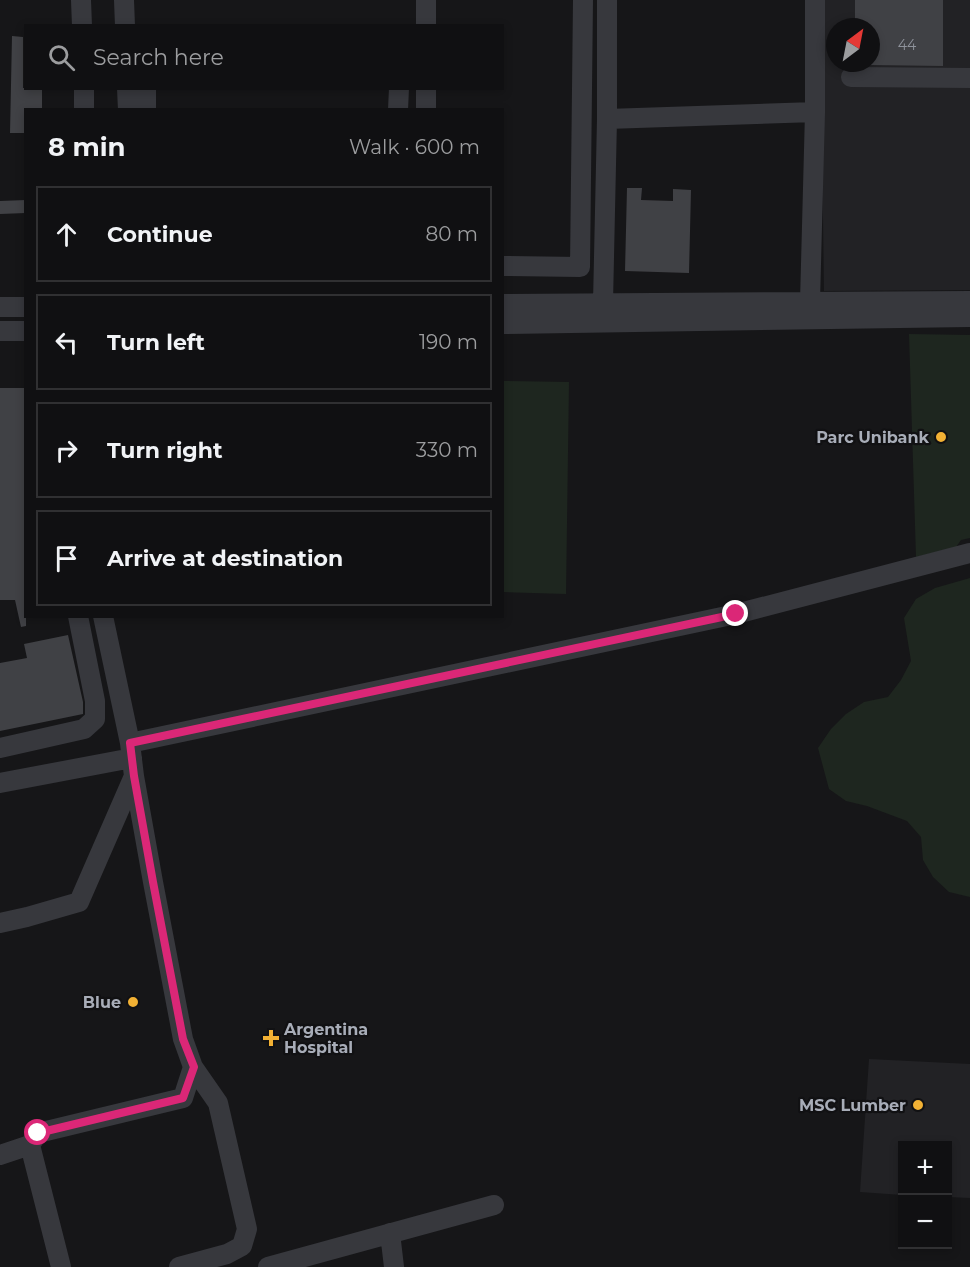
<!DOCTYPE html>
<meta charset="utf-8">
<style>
:root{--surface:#101012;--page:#1e1e20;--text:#f1f3f6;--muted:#9c9d9f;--line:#303032}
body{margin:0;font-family:Montserrat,sans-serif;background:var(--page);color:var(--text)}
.controls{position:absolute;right:18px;bottom:18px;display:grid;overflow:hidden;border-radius:0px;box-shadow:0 3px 9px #0003}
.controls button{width:54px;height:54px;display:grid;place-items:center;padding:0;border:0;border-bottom:2px solid var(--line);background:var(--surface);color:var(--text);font:30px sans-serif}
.compass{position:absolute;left:826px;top:18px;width:54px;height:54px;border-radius:50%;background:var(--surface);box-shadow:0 3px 9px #0003;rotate:32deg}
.stop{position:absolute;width:18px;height:18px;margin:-14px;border:4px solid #db2777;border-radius:50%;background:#fff}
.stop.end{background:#db2777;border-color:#fff;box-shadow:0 2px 6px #0008}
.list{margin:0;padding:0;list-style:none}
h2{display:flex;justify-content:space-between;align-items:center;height:78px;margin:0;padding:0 24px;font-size:26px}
h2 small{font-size:20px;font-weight:400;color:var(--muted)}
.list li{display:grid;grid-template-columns:39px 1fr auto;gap:18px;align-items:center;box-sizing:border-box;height:96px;margin:0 12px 12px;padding:0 12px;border:2px solid var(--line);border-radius:0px}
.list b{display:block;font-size:22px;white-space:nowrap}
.list em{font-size:20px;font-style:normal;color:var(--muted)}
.icon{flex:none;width:33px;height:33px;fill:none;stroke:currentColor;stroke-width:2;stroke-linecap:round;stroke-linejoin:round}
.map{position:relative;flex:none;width:970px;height:1267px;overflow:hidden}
.search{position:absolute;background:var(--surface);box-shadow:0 3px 9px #0003;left:24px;top:24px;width:480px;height:66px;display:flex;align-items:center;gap:15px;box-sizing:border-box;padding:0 21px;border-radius:0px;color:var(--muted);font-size:22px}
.panel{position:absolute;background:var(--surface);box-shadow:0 3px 9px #0003;left:24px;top:108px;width:480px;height:510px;border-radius:0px}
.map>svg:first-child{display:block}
.built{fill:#222225;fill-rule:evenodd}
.green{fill:#1e261f}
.building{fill:#404145}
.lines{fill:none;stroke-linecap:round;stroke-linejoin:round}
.minor{stroke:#37383d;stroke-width:20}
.route{stroke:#db2777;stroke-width:8}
.poi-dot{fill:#f2b134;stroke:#111113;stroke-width:2}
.labels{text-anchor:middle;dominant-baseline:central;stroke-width:4.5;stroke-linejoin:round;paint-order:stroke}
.number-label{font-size:14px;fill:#8e929b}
.poi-label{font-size:16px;font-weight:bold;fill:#a8adb8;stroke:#111113;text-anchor:end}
</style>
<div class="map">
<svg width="970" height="1267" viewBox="0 0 970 1267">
<rect width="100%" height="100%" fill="#161618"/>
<!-- built -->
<path class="built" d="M820,0H970V290L824,291ZM835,27H871V63H835Z
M869,1059L970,1064V1198L948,1197V1146H902V1195L860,1192Z"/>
<!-- green -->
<path class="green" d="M909,334L970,335V538L961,540L956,547L916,557Z
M503,381L569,382L566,594L503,592Z
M970,578V897L949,892L933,877L923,860L921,837L907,821L867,806L846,801L829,789L818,748L831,729L846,714L864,702L888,697L901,680L911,661L904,618L916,599L935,588Z"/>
<!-- building -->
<path class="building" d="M855,0H943V66L871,65V27H855Z
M12,36L23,37V88H42V110H24V133H10Z
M627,188H642L641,200L673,201V189L691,190L689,273L625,271Z
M26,200V213L0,214V201Z
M0,388H26V626L21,627L15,600H0Z
M68,635L83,702V714L0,731V663L27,658L24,644Z"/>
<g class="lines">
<!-- minor -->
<path class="minor" d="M81,0L82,26
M124,0L125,26
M426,0V26
M851,77L970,78
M84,88V110
M127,88L128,110
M146,88V110
M426,88V110
M398,110L399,88
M607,119L815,112
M502,266L580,267L583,0
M810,302L815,112V0
M603,303L607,119V0
M502,304L970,301
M0,307H26
M502,324L970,317
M0,331H26
M130,743L736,614L970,553
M0,748L84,729L95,719V701L78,616
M134,776L153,882L183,1039L193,1067L218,1103L247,1229L242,1246L227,1254L179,1267
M0,783L132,758
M0,923L27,917L79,902L134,776L130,743L103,616
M30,1145L61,1267
M0,1155L30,1145L38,1133L183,1098L193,1067
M390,1233L394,1267
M268,1267L494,1205"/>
</g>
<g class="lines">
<!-- route -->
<path class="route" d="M38,1133L183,1098L194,1067L183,1039L153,882L134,776L130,743L736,614"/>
</g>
<!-- markers -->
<g class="poi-dot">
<circle cx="941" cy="437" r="6"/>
<circle cx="133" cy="1002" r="6"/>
<path d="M268 1029h6v6h6v6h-6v6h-6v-6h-6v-6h6z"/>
<circle cx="918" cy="1105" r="6"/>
</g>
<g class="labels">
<!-- number labels -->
<g class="number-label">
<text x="907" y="45">44</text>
</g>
<!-- poi labels -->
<g class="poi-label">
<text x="929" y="437">Parc Unibank</text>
<text x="121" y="1002">Blue</text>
<text x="284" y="1029" text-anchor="start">Argentina<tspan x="284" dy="18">Hospital</tspan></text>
<text x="906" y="1105">MSC Lumber</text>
</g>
</g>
</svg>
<div class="controls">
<button>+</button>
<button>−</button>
</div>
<svg class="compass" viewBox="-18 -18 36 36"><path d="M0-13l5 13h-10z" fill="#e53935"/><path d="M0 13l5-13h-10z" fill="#9c9d9f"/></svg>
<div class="stop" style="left:38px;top:1133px"></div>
<div class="stop end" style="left:736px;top:614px"></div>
<div class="search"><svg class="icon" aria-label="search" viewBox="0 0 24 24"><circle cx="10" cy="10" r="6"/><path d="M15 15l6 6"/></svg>Search here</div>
<section class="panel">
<h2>8 min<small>Walk · 600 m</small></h2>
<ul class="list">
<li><svg class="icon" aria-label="ahead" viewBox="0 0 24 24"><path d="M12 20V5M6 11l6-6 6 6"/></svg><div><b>Continue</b></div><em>80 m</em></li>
<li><svg class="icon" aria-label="left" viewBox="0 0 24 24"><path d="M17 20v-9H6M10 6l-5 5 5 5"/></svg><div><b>Turn left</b></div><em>190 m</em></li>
<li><svg class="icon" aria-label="right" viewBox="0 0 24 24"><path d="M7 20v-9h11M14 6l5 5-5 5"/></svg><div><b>Turn right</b></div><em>330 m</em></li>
<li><svg class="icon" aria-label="arrive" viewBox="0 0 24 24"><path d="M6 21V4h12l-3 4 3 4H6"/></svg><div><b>Arrive at destination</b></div></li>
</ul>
</section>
</div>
